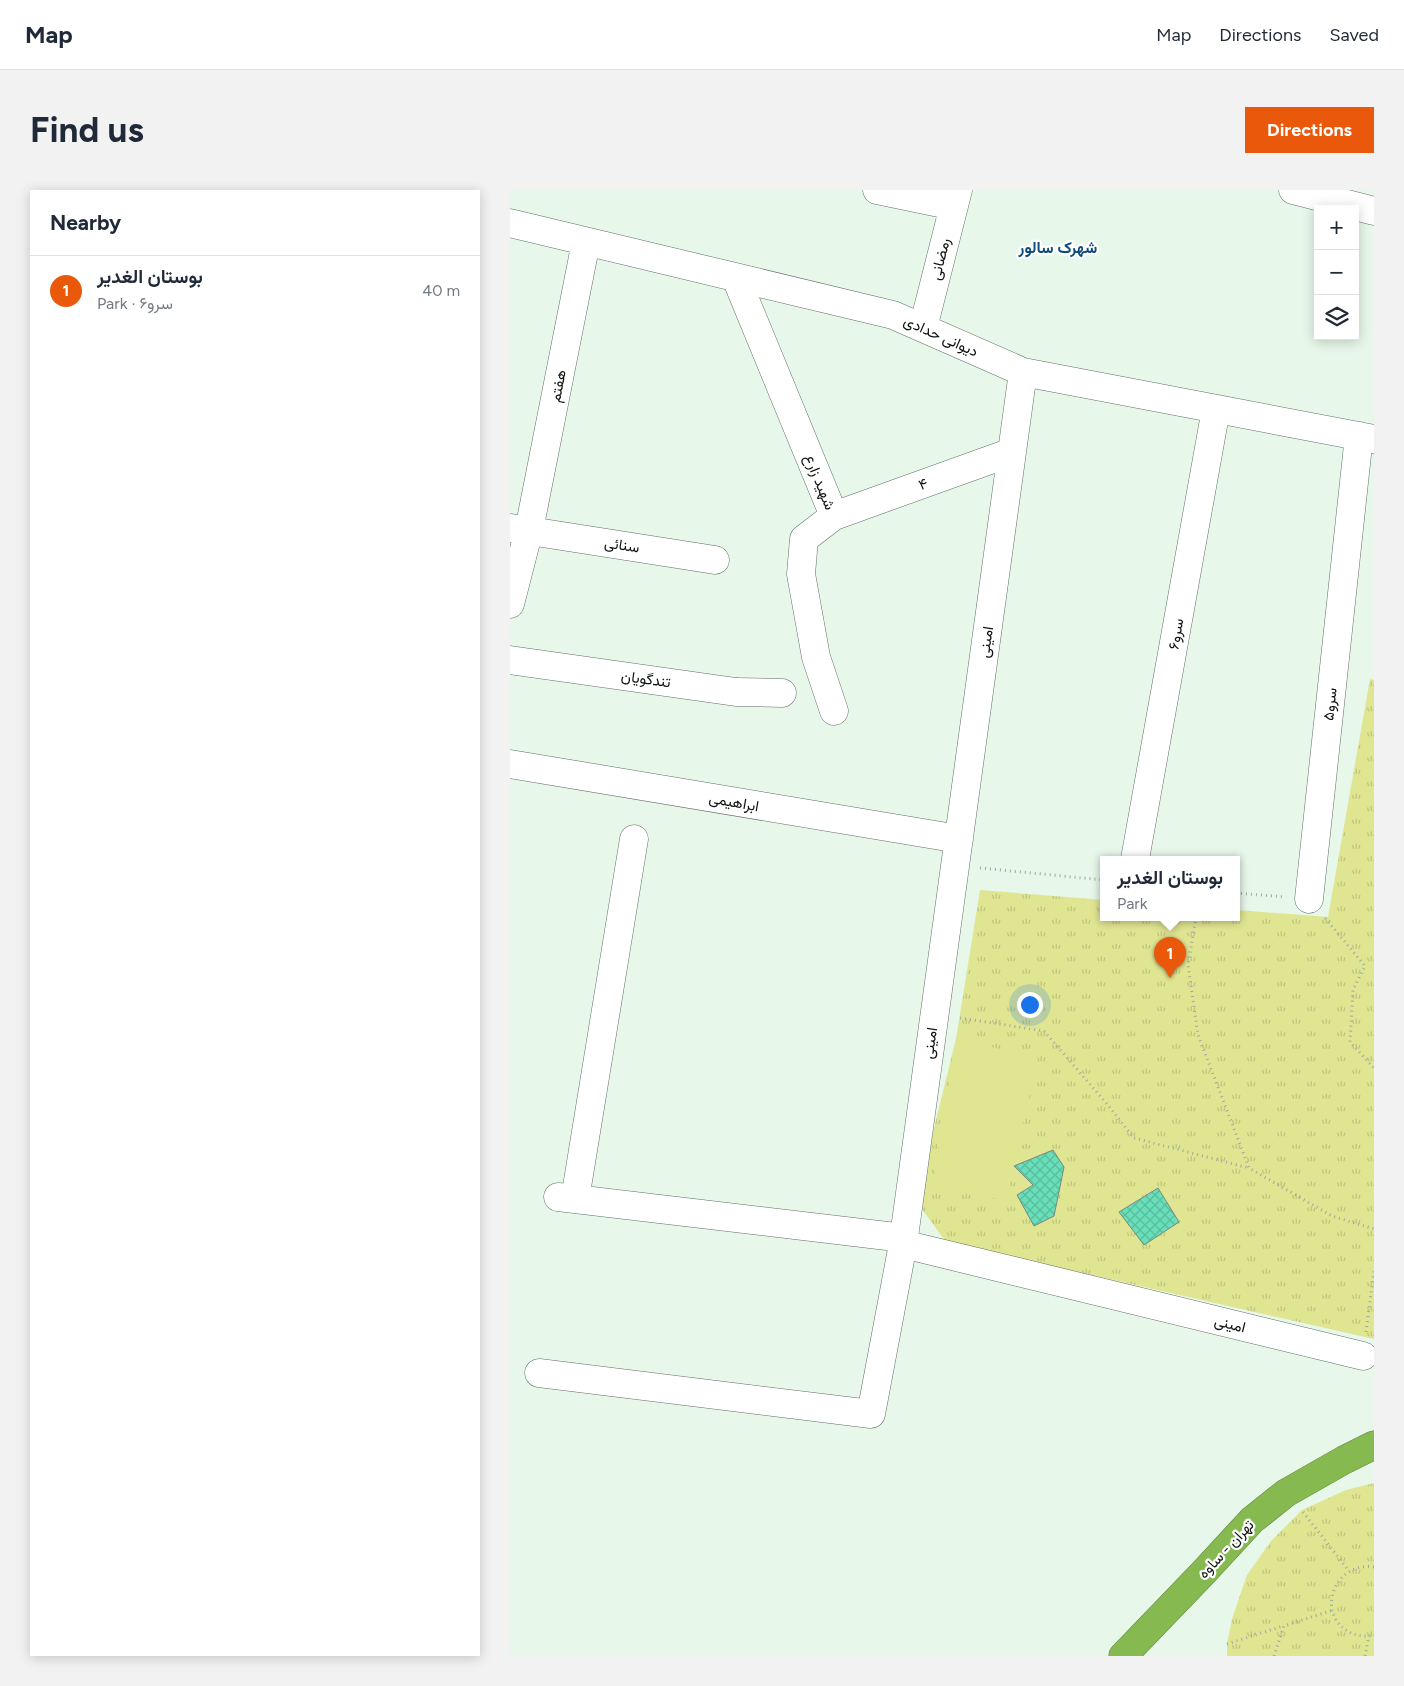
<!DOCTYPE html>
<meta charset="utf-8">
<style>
:root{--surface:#fff;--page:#f2f2f3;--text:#1f2937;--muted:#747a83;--line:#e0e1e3;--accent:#ea580c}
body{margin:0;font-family:Figtree,Vazirmatn,sans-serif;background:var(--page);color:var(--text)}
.controls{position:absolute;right:15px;top:15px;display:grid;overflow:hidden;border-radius:0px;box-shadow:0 2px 12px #0003}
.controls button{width:45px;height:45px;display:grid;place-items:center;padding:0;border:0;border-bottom:1px solid var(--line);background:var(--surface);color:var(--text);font:25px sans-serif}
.you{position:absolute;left:519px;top:814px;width:18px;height:18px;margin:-12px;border:4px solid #fff;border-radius:50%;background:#1a73e8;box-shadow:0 0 0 8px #1a73e833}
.badge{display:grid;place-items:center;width:32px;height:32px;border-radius:50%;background:var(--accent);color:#fff;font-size:16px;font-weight:700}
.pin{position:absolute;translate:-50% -41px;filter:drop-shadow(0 1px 2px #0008)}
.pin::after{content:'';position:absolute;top:26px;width:18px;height:15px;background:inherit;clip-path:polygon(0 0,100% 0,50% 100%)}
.popup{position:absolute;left:590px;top:666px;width:140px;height:65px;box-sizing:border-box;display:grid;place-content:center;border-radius:0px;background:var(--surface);filter:drop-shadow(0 1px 4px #0005);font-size:16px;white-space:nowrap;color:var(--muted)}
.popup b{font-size:19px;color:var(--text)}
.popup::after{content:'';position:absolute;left:50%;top:100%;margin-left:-10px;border:10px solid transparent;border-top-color:var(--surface)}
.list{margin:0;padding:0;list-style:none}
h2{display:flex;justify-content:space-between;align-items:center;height:65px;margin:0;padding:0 20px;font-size:21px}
h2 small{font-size:16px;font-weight:400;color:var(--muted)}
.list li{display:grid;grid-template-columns:32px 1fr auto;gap:15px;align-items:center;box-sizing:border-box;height:70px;padding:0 20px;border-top:1px solid var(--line)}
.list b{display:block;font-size:19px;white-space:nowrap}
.list p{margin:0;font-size:16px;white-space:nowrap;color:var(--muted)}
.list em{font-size:16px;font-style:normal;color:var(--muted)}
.icon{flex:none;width:28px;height:28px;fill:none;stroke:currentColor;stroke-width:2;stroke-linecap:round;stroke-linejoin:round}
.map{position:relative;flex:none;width:864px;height:1466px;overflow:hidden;border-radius:0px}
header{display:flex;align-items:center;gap:30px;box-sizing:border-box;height:70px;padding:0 25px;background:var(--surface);border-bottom:1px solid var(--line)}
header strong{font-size:24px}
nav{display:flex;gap:28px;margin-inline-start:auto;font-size:18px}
.intro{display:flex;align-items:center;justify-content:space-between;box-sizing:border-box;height:120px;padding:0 30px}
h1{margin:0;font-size:35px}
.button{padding:12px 22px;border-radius:0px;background:var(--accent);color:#fff;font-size:18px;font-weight:700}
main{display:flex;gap:30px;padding:0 30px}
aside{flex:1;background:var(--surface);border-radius:0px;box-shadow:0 2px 12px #0003}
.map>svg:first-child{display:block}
.park{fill:url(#park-tufts)}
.pitch{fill:#e0e592}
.building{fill:url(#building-cross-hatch);stroke:#768a82}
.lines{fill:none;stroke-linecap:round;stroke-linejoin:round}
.minor-casing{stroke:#627064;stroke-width:29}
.highway-casing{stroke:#5c7f39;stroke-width:29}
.path{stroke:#9da99f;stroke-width:3;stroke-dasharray:1 4;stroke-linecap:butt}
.minor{stroke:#fff;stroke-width:28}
.highway{stroke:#86b94f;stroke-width:28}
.labels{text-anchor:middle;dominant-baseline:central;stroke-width:4.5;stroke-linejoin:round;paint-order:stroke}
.street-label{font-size:15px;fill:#0e130f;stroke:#fff}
.neighbourhood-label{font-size:16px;font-weight:bold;fill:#0e4b7b;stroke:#fff}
</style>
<header>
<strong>Map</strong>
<nav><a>Map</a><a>Directions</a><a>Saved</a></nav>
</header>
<div class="intro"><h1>Find us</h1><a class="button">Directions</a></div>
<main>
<aside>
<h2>Nearby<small></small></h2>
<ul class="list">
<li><span class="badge">1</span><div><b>بوستان الغدیر</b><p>Park · سرو۶</p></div><em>40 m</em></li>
</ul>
</aside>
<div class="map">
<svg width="864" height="1466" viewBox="0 0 864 1466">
<defs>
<pattern id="park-tufts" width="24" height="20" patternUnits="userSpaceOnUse" patternTransform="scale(1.25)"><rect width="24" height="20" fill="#e0e592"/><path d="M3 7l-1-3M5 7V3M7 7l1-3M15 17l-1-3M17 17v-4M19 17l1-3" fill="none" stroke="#bfc47d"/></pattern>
<pattern id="building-cross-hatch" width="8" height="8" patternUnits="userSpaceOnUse" patternTransform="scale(1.25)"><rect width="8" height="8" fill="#68deb9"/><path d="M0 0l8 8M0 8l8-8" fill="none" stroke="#59be9e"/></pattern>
</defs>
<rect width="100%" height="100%" fill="#e7f7e9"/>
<!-- park -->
<path class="park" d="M860,489L864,490V1149L436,1052L406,1011L446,849L470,700L594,710V727H726V720L818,727Z
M864,1293V1466H717V1454L722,1429L737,1385L761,1351L792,1320L836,1300Z"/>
<!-- pitch -->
<path class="pitch" d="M446,849L528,868L496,1011L423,993Z"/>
<!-- building -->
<path class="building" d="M543,960L554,977L544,1026L524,1036L507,1005L523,995L504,976Z
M648,998L669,1032L634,1055L609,1022Z"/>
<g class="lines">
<defs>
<path id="minor" d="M367,0L444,16
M783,0L864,21
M0,33L383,125L513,182L864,249
M226,88L324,326L294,349L291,384L306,467L324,521
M413,138L448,0
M513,182L393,1054L853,1166
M324,326L502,262
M1,338L205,370
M0,414L19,340L76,52
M0,470L226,502L272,503
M0,574L449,649
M625,669L706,219
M799,709L849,246
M48,1007L394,1048
M65,1009L124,649
M29,1183L361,1224L393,1054"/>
<path id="highway" d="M613,1466L693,1383L742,1330L776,1303L834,1270L864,1255"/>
</defs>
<!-- minor casing -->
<use href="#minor" class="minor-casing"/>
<!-- highway casing -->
<use href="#highway" class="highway-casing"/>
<!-- path -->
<path class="path" d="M470,678L594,690
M726,703L775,707
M686,727L678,775L688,845L739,978L822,1026L864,1039
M815,728L855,776L843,800L840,852L864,878
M450,828L534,841L597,914L624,948L739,978
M856,1142L864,1081
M793,1322L839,1381
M864,1377C824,1371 804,1425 841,1443C848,1446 856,1447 864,1445
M717,1454L773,1436
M764,1466L774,1436L823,1420
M855,1466L859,1446"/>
<!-- minor -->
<use href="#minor" class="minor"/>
<!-- highway -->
<use href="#highway" class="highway"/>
</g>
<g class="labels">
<!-- street labels -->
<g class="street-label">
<text transform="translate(430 69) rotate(-76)">رمضانی</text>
<text transform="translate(431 146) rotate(24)">دیوانی حدادی</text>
<text transform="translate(48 196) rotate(-79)">هفتم</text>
<text transform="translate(310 292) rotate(68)">شهید زارع</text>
<text transform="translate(413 294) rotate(-20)">۴</text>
<text transform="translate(112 355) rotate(9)">سنائی</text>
<text transform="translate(666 444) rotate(-80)">سرو۶</text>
<text transform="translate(476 452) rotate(-82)">امینی</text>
<text transform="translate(136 489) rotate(8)">تندگویان</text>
<text transform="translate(820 514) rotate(-84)">سرو۵</text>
<text transform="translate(224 612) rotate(10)">ابراهیمی</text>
<text transform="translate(420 853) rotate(-82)">امینی</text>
<text transform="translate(720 1134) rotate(14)">امینی</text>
<text transform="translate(716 1359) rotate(-47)">تهران - ساوه</text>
</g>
<!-- neighbourhood labels -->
<g class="neighbourhood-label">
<text x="548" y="57">شهرک سالور</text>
</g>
</g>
</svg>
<div class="controls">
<button>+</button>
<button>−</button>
<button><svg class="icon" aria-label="layers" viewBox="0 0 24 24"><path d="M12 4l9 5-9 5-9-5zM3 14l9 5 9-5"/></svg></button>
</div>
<div class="you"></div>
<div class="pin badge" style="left:660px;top:788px">1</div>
<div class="popup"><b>بوستان الغدیر</b>Park</div>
</div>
</main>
